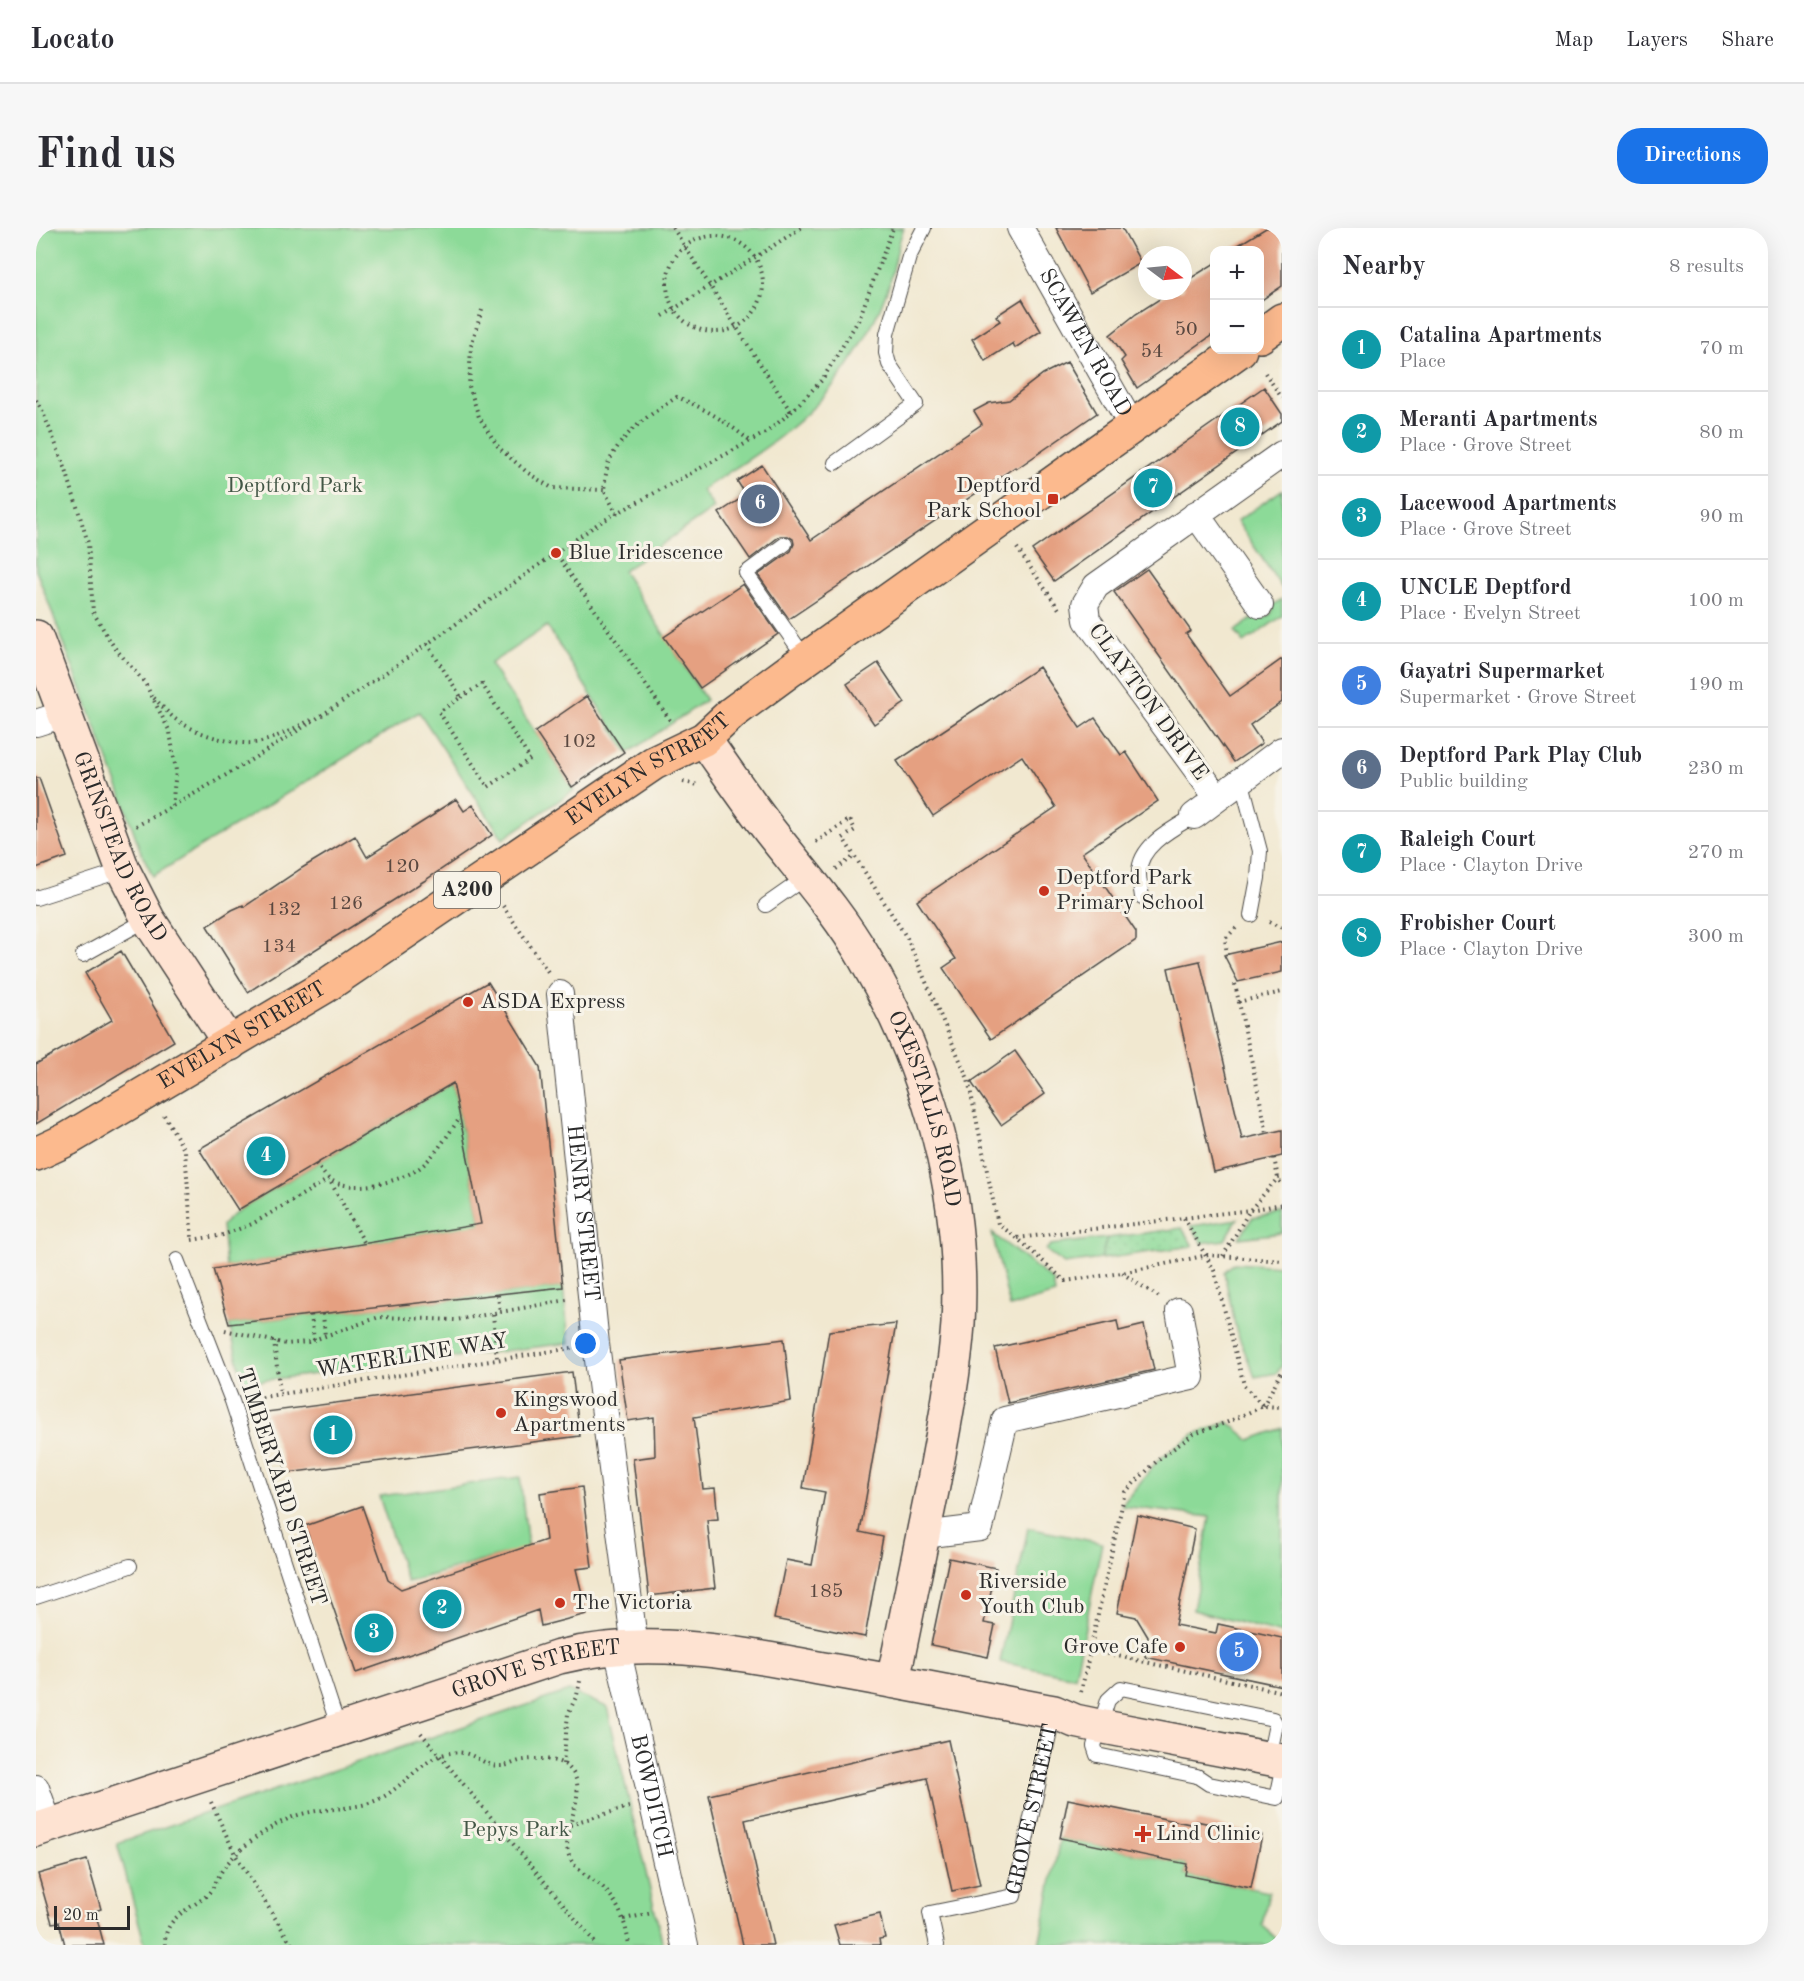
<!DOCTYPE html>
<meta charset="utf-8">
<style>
:root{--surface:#fff;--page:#f7f7f7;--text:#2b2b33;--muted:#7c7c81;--line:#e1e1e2;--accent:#1a73e8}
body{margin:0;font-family:"Old Standard TT",serif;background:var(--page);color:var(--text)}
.controls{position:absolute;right:18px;top:18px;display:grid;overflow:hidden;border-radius:12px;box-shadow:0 6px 24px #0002}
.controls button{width:54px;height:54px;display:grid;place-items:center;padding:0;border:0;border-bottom:2px solid var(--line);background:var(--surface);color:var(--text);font:30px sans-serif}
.compass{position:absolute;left:1102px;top:18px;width:54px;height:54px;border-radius:50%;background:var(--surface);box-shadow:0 6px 24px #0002;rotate:106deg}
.scale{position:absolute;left:18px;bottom:15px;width:76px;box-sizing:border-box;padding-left:6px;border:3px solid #2b2b2b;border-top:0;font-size:16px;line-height:21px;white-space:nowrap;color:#2b2b2b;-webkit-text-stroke:4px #f7f3e8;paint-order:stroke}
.you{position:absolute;left:550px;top:1116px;width:21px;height:21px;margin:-15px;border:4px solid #fff;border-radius:50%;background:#1a73e8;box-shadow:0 0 0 9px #1a73e833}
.badge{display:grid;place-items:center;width:39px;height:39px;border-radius:50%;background:var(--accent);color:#fff;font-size:20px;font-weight:700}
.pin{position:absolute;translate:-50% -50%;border:3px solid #fff;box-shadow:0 2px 6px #0006}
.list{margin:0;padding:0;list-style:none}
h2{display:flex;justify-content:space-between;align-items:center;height:78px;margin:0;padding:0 24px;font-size:26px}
h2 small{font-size:20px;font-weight:400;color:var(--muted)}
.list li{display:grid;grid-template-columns:39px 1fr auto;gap:18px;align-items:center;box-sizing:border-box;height:84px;padding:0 24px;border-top:2px solid var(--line)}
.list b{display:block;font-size:22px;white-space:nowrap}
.list p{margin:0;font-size:20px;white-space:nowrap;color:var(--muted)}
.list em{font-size:20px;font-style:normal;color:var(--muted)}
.map{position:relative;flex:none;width:1246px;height:1717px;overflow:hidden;border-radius:24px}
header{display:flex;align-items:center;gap:36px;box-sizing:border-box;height:84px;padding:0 30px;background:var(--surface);border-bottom:2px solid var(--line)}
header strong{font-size:28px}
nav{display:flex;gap:33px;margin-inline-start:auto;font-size:21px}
.intro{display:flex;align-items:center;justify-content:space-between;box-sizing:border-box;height:144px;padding:0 36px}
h1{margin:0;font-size:42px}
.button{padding:15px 27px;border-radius:24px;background:var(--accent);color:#fff;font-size:21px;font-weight:700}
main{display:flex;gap:36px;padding:0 36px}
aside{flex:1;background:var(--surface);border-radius:24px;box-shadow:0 6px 24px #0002}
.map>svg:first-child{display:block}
.green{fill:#8cda98;stroke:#5c8262;stroke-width:1.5}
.garden{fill:url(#garden-dots);stroke:#5c8262;stroke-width:1.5}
.building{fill:#e5a081}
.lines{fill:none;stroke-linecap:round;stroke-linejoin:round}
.lane-casing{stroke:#494744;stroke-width:16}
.street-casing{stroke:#494744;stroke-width:28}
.secondary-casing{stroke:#494744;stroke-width:36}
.primary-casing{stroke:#494744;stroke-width:36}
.path{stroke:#494744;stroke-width:4;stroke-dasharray:1.5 4.5;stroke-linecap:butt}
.lane{stroke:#fff;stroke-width:14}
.street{stroke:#fff;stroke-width:26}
.secondary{stroke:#fee3d2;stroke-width:33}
.primary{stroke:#fcba8e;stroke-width:33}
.poi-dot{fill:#c8321e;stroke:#f7f3e8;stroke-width:2}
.labels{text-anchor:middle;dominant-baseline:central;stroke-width:6;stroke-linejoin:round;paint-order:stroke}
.number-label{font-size:20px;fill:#5a4840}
.shield{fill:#f7f3e8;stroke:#686764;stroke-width:1.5}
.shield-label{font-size:21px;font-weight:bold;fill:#2b2b2b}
.street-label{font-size:22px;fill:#2b2b2b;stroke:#f7f3e8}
.park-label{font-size:22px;fill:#435746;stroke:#f7f3e8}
.poi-label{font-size:22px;fill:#2b2b2b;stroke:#f7f3e8;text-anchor:start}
</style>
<header>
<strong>Locato</strong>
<nav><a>Map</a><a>Layers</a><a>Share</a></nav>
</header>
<div class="intro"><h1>Find us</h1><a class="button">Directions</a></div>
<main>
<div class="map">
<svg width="1246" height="1717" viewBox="0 0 1246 1717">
<defs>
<pattern id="garden-dots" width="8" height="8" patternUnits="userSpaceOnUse" patternTransform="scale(1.5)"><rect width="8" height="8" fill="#8cda98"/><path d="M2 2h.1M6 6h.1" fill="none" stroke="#79bb83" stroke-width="1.8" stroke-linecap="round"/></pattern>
</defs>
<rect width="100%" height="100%" fill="#f7f3e8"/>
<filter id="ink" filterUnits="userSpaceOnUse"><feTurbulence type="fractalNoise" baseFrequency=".0167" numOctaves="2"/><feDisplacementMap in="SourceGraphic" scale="12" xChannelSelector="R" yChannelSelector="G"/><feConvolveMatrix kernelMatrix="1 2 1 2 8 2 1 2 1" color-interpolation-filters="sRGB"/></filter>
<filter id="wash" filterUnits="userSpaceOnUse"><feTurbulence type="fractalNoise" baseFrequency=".008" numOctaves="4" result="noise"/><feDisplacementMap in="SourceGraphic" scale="24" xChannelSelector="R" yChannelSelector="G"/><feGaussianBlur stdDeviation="1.35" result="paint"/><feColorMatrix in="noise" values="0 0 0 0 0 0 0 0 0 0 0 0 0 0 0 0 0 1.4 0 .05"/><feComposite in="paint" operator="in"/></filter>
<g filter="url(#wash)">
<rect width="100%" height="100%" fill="#f1e8d0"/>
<!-- green -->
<path class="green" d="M0,0H868C860,19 859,39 853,57C832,117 795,169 745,208C720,228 692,244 666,262L678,280L587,343L670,472L592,525L511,398L454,436L538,562L467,611L383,484L117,648L104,622L86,569L0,342Z
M1246,262V360L1201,293Z
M1246,371V388L1208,415L1199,403L1219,389C1228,394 1238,387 1237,377Z
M417,855L445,996L190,1039L186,997L202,982Z
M1246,985V1005L1203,1010L1216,990Z
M1202,991L1189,1012L1166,1015L1155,998Z
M956,1005L1017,1053L1019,1066L974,1079Z
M1071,1010L1065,1031L1028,1036L1010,1022L1014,1017Z
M1198,1035L1246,1038V1137L1241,1145L1219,1149L1200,1102L1188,1044Z
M527,1059L533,1115L207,1155L193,1096Z
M1192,1194L1214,1212L1246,1200V1406L1157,1382L1174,1289L1085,1278L1124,1230L1158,1206Z
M484,1249L492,1320L371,1354L343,1268Z
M992,1300L1066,1315L1039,1449L964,1434Z
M533,1463L571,1479L627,1717H109L81,1615Z
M1024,1610L1151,1636L1149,1647L1233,1664L1226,1697L1244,1714L1243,1717H1003Z"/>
<!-- garden -->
<path class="garden" d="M1146,1000L1157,1018L1065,1031L1071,1010Z"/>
<g id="blocks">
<!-- building -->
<path class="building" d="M1020,0H1086L1105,35L1054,64Z
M1230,0H1246V58L1224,73V22H1194Z
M1179,35V105L1101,160L1085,133L1089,129L1074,107L1100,86L1136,63H1147V55Z
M986,71L1005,103L979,120L977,115L949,133L936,111L964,93L960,88Z
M1031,134L1061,185L980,241L979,239L753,391L722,347L755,323L758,316L757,311L752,308H744L714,331L683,285L710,267L701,253L726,237L775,312L946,196L938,183L953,175L973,172L1007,146Z
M1228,159L1246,186V193L1018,353L996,322Z
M1111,341L1155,403L1150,406L1194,468L1246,431V474L1214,497L1226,515L1198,534L1078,364Z
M707,356L742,406L664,460L628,409Z
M842,435L869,475L838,496L811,456Z
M1003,439L1044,500L1059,490L1085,527L1090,524L1122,573L1046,625L1100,704V712L955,811L907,740L920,731L881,673L1020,579L986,528L897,588L861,533Z
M551,468L588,524L536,559L499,504Z
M0,550H3L31,629L0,640Z
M420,571L428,583L437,577L456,607L388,653L212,764L171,698L196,682L207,677L208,679L266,640L319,608L331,629L399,586L398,585Z
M1246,714V744L1202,754L1188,727Z
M85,723L138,813L0,896V836L76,792L49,745Z
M1164,733L1206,911L1246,902V928L1178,944L1132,740Z
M452,754L504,839L527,1059L193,1096L177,1041L445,996L417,855L202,982L163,921Z
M979,823L1009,866L965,897L935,854Z
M1081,1093L1083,1103L1108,1097L1118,1142L972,1175L959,1120Z
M860,1096L824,1304L847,1309L829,1409L738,1391L750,1332L776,1337L789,1264L767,1260L793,1103Z
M748,1111L755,1173L658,1189L667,1261L679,1260L682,1291L671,1292L679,1360L613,1368L597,1231L619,1228L618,1189L592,1193L583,1132Z
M536,1144L544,1208L251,1245L230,1184Z
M546,1259L556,1339L540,1341L551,1386L505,1398L502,1382L320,1445L269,1298L326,1278L352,1352L365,1361L510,1312L504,1265Z
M1101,1287L1159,1301L1139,1397L1180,1405L1182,1396L1246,1410V1458L1109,1429L1112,1409L1100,1389L1081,1385Z
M913,1330L960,1340L948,1395L959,1397L952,1429L895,1417Z
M912,1512L944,1657L916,1663L891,1550L709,1592L737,1717H707L673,1567Z
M1032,1571L1159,1597L1160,1593L1226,1607L1215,1660L1149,1647L1151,1636L1024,1610Z
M51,1632L65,1681L59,1683L68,1717H29L23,1694L16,1695L2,1646Z
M844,1686L849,1710L843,1711L844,1717H804L798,1697Z"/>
</g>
</g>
<g filter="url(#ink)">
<use href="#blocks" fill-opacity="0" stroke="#494744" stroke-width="1.5"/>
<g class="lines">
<defs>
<g id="lane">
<path d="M799,235L880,176L853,136L850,125L851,106L873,29L888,0"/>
<path d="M749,316L710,345L770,431"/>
<path d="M1205,551L1224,623L1222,650L1215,687"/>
<path d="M1106,669C1105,661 1103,652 1103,645C1103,617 1138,600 1158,588"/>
<path d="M0,670L87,642"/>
<path d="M730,677L770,649"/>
<path d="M47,727L112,691"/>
<path d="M141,1032L196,1173L303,1501"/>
<path d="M0,1369L94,1338"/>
<path d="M1233,1530L1240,1496L1237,1491L1085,1460L1072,1472L1058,1518L1061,1527L1161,1548L1173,1556L1241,1570L1246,1546"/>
<path id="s1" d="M901,1717L894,1685L978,1668L1018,1484"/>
</g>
<g id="street">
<path id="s2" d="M984,0L1096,198"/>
<path d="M1160,286L1224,377"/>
<path d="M0,495L28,486"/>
<path d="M1181,569L1051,392L1049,376L1060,358L1246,226"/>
<path d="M1158,588L1246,522"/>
<path id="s3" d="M524,766L560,1116L599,1420"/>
<path d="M887,1307L944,1300L969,1192L1155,1149L1143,1083"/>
<path id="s4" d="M581,1420L649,1717"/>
<path d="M0,1560L13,1597"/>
</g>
<g id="secondary">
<path id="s5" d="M0,409L87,642L112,691L194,816"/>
<path id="s6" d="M668,511C690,542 711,573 734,603C766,644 802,684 828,729C893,839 929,968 922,1096C918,1150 907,1204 897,1258C884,1323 870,1388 857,1453"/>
<path id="s7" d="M0,1602L523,1429C613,1406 705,1426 794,1442C869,1455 943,1470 1018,1484L1039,1493L1063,1498L1246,1533"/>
</g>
<g id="primary">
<path d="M1224,108L1246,92"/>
<path id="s8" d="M0,926L32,911L288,759L618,535L668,511L696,485L753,443L1204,122"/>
</g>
</defs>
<!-- lane casing -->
<use href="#lane" class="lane-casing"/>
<!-- street casing -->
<use href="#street" class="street-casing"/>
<!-- secondary casing -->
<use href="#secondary" class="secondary-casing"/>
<!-- primary casing -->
<use href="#primary" class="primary-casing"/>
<!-- path -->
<path class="path" d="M631 56a48 48 0 1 1 96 0a48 48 0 1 1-96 0Z
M446,82L435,118L433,158L443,189L463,220L492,245L516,260L568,262
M627,88L765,0
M1229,145L1246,170
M0,172L6,182L30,242L52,315L57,384L78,419L109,455L134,504L140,543L136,579
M755,184L786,152L823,91L857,0
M581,286L568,262C569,253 570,242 573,234C586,204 615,186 641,169C668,180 691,194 714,213
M981,320L1023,381
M520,325L563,295L731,204L755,184L637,0
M391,416L425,469L403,484L452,559L494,531L446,456L425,469
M118,470C125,477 131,484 138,490C157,505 204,521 228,513C244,508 260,499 275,492
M647,554L663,557
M100,598C248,519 384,422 520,325L636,495
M780,614L814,591L819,602L807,610L871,710L932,851L962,996L981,1010L1029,1053L1086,1045L1172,1027L1246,1033
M800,641L819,628
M467,678L512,744
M1233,694L1246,700
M1191,727L1189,711L1201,699
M1199,756L1231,905
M1202,774L1246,764
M128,887L149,923L156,1012
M1238,930L1242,950L1246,958
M280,936C284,940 288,947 292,950C313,967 367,954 386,938C401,925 412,906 424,890
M1148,990L1178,1042L1208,1157L1227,1178
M982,1010L1214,982L1246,976
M156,1012L187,1007L216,996L293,951L329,1016
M1187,1028L1214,982L1242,950L1246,949
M1086,1045L1123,1069
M462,1067L464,1085
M287,1086L289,1109
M457,1086L461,1131
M275,1087L278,1112
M189,1102L250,1116L272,1114L343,1089L420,1092L531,1072
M238,1113L244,1166
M214,1171L536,1120
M1227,1178L1246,1143
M1054,1422L1246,1464
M1045,1464L1089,1264L1124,1230L1158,1206L1192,1194L1227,1178L1246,1179
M385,1505L561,1717
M527,1536L532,1486L541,1467L544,1453
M175,1574L199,1626L256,1717
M534,1596L593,1579
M588,1691L616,1685
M129,1717C128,1689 152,1683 170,1668C178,1661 181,1650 187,1641C203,1619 233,1598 259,1588C288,1578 321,1584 347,1569C365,1559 388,1532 406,1527C436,1518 439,1535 462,1538C472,1539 479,1533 488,1532C500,1530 522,1530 532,1539C558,1563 521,1602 534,1630C540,1643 554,1649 564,1657C582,1672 590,1695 593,1717"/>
<!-- lane -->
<use href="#lane" class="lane"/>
<!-- street -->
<use href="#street" class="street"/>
<!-- secondary -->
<use href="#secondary" class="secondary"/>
<!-- primary -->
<use href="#primary" class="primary"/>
</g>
</g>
<!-- markers -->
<g class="poi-dot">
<rect x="1011" y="265" width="12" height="12" rx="3"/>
<circle cx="520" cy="325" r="6"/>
<circle cx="1008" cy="663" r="6"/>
<circle cx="432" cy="774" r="6"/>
<circle cx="465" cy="1185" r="6"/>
<circle cx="930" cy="1367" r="6"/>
<circle cx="524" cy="1375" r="6"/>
<circle cx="1144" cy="1419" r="6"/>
<path d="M1104 1597h6v6h6v6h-6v6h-6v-6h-6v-6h6z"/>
</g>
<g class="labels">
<!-- number labels -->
<g class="number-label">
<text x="1150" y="102">50</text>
<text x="1116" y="124">54</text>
<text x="543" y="514">102</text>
<text x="366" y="639">120</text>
<text x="310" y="676">126</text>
<text x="248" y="682">132</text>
<text x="243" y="719">134</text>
<text x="790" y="1364">185</text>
</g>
<!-- shield labels -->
<rect class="shield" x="398" y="644" width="66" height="36" rx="4.5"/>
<g class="shield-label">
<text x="431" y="662">A200</text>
</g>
<!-- street labels -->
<g class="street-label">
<text stroke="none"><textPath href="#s2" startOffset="132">SCAWEN ROAD</textPath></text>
<text transform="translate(1112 474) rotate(54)">CLAYTON DRIVE</text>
<text stroke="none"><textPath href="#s8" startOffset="724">EVELYN STREET</textPath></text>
<text stroke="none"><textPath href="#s5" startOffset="226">GRINSTEAD ROAD</textPath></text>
<text stroke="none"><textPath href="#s8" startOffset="238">EVELYN STREET</textPath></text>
<text stroke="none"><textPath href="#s6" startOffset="435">OXESTALLS ROAD</textPath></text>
<text stroke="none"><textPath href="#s3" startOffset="220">HENRY STREET</textPath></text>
<text transform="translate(376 1128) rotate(-9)">WATERLINE WAY</text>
<text transform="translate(245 1259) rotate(72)">TIMBERYARD STREET</text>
<text stroke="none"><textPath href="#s7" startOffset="526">GROVE STREET</textPath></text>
<text stroke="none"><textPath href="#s4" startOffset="152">BOWDITCH</textPath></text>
<text stroke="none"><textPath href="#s1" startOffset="207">GROVE STREET</textPath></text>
</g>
<!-- park labels -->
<g class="park-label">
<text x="259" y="258">Deptford Park</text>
<text x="480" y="1602">Pepys Park</text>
</g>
<!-- poi labels -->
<g class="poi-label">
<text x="1005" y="258" text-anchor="end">Deptford<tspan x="1005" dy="25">Park School</tspan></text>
<text x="532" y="325">Blue Iridescence</text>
<text x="1020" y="650">Deptford Park<tspan x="1020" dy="25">Primary School</tspan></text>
<text x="444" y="774">ASDA Express</text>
<text x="477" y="1172">Kingswood<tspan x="477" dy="25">Apartments</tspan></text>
<text x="942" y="1354">Riverside<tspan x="942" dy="25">Youth Club</tspan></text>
<text x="536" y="1375">The Victoria</text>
<text x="1132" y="1419" text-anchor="end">Grove Cafe</text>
<text x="1120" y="1606">Lind Clinic</text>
</g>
</g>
</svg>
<div class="controls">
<button>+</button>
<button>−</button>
</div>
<svg class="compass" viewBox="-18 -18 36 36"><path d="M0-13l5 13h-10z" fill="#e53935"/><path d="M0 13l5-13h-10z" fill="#7c7c81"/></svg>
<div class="scale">20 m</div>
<div class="you"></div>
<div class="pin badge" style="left:297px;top:1207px;background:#0f9aa8">1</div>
<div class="pin badge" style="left:406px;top:1381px;background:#0f9aa8">2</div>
<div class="pin badge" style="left:338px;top:1405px;background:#0f9aa8">3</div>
<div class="pin badge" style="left:230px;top:928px;background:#0f9aa8">4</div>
<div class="pin badge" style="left:1203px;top:1424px;background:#3f7fe0">5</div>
<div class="pin badge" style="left:724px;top:276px;background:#5c6f8a">6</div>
<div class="pin badge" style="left:1117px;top:260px;background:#0f9aa8">7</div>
<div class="pin badge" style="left:1204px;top:199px;background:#0f9aa8">8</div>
</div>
<aside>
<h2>Nearby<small>8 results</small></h2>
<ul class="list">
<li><span class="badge" style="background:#0f9aa8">1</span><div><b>Catalina Apartments</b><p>Place</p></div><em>70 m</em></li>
<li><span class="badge" style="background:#0f9aa8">2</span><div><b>Meranti Apartments</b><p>Place · Grove Street</p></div><em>80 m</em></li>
<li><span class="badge" style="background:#0f9aa8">3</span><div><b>Lacewood Apartments</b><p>Place · Grove Street</p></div><em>90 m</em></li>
<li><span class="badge" style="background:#0f9aa8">4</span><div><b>UNCLE Deptford</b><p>Place · Evelyn Street</p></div><em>100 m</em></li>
<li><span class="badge" style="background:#3f7fe0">5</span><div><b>Gayatri Supermarket</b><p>Supermarket · Grove Street</p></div><em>190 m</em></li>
<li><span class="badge" style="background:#5c6f8a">6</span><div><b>Deptford Park Play Club</b><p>Public building</p></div><em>230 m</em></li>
<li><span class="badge" style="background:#0f9aa8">7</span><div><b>Raleigh Court</b><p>Place · Clayton Drive</p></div><em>270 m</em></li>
<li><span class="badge" style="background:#0f9aa8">8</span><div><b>Frobisher Court</b><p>Place · Clayton Drive</p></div><em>300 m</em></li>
</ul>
</aside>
</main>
